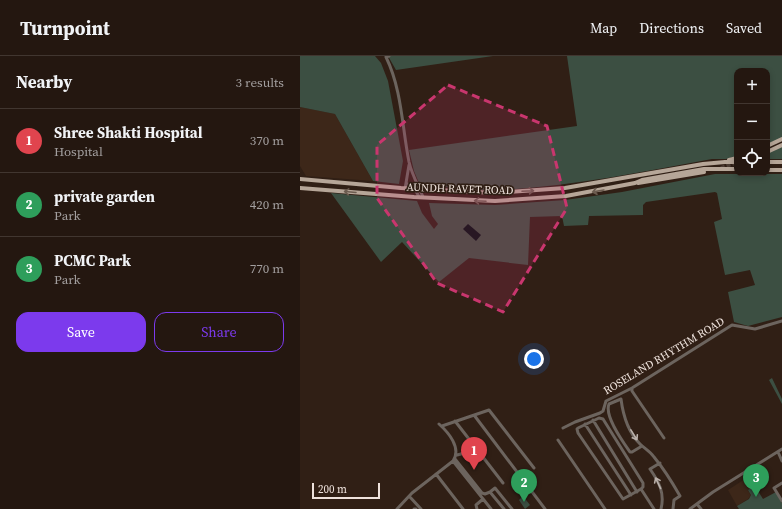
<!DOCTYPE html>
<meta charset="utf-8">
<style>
:root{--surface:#241710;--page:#2c2019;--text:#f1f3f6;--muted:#a39f9f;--line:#413630;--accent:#7c3aed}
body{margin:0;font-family:"Source Serif 4",serif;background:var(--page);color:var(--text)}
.controls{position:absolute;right:12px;top:12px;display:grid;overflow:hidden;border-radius:8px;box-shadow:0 2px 6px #0003}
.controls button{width:36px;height:36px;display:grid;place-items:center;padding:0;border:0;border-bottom:1px solid var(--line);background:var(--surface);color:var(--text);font:20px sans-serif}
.scale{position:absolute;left:12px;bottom:10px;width:68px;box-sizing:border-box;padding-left:4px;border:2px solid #eee2dc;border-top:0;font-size:11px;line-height:14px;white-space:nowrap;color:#eee2dc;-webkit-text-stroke:3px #301f15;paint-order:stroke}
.you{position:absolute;left:234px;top:303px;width:14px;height:14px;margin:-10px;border:3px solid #fff;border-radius:50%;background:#1a73e8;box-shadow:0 0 0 6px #1a73e833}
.badge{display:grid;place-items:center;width:26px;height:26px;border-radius:50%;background:var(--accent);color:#fff;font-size:13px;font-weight:700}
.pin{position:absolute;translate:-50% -33px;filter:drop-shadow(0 1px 2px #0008)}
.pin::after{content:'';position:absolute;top:21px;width:14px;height:12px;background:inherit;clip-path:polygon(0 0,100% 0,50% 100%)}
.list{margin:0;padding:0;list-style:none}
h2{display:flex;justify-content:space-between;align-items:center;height:52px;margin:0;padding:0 16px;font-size:17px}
h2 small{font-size:13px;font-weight:400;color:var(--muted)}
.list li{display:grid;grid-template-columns:26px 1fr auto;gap:12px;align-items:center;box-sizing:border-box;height:64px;padding:0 16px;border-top:1px solid var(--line)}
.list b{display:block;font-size:15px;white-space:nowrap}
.list p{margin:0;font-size:13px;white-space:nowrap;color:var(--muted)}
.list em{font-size:13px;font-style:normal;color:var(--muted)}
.actions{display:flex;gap:8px;padding:12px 16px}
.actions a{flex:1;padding:9px 0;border:1px solid var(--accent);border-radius:12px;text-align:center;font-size:14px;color:var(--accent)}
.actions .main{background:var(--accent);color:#fff}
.icon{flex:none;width:22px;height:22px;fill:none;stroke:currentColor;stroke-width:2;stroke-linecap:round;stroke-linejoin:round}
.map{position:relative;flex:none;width:482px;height:453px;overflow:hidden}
header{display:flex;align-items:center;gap:24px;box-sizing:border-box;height:56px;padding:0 20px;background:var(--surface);border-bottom:1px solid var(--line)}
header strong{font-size:19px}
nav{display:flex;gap:22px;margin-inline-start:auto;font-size:14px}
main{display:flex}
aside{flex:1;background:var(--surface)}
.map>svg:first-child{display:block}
.built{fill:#3d2719}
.green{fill:#3c4f42}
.water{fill:#000f11}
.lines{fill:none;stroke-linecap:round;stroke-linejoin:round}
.major-tunnel{stroke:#4c3c33;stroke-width:4;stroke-dasharray:4 2;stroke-linecap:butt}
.minor{stroke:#6c645e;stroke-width:3}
.major{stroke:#b6a698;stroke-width:4}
.oneway{stroke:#6c5c50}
.oneway2{stroke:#bab0aa}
.marked{fill:#c9366e;fill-opacity:0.2;stroke:#c9366e;stroke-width:3;stroke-dasharray:8 5;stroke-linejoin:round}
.labels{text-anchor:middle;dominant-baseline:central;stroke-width:3.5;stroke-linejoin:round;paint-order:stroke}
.street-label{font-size:11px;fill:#eee2dc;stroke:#301f15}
</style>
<header>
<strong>Turnpoint</strong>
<nav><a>Map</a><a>Directions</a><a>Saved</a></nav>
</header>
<main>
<aside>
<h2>Nearby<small>3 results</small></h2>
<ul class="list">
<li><span class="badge" style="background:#e0444e">1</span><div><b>Shree Shakti Hospital</b><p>Hospital</p></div><em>370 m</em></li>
<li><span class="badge" style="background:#2e9e5b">2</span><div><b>private garden</b><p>Park</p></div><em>420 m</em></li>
<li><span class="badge" style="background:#2e9e5b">3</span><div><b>PCMC Park</b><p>Park</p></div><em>770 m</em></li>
</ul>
<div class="actions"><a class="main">Save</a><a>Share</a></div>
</aside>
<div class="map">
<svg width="482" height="453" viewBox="0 0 482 453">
<rect width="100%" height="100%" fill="#301f15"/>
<!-- built -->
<path class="built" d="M0,51L35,58L73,125L6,120L0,110Z
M451,419L456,428L448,434L451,439L448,443L437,450L428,434Z"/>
<!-- green -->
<path class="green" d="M0,0H75L81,7L88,25L103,105L99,128L73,125L35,58L0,51Z
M88,0H193L96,14Z
M267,0H482V82L467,88V15H437V100L426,103H412C342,116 273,130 202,134C176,135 149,131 123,129L119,127L114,115L109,94L277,70Z
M482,90V103H467V97Z
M415,118H482V261L448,270L434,266L428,236L455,229L450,214L425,219L414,166L422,163L417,137L415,136L346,146L343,149V159L289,160L288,169L264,170L262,160L230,161L228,209L169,202L139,226L102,186L81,206L31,137L117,145L122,157L134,173L138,168L132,160L129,147L195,149L265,144L322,136Z
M472,322L482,343V348L469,324Z
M452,431L455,436L458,435L463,443L476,436L482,447V453H439L437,450L449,443L451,439L448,434Z
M223,440L230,449L225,453L219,444Z"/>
<!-- water -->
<path class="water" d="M168,168L181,179L176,185L163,173Z"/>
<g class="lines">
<!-- major-tunnel -->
<path class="major-tunnel" d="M421,112L437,106"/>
<!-- minor -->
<path class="minor" d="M89,0L86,1C102,34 102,71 109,106C112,119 118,129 123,141
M106,127L115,133L119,141
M105,133L109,109
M332,332V335L364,382
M174,359L245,453
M293,364L337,436
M155,365L203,427
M285,368L331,439
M142,370L189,354L234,412
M263,372L275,366L300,357L303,355L306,345L332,332L432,269L455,273L482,265
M258,384L305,453
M342,390L332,396H330C323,386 304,360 309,348L321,343C323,359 329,377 340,388C345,393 350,395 354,401C364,413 372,426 380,440L374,444L373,453
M478,396L482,405
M157,399L161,398L173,389
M155,403L182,437L185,438L190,436L204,453
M153,405L191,453
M360,407L350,413C359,426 365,437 361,453
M136,418L163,453
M482,427L474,432L482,445
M341,433L343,431V427L303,363L299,362L278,372L277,373L278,377L323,443L341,433L354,453
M190,436L195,432L212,453
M109,440L121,453
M397,448L401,453
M97,453L112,437L153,405C162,392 148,376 139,368
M114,453H116
M177,453L176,449L183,443
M390,453L413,436L482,393"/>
<!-- major -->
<path class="major" d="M467,90L482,83
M467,96L482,89
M429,104L437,102
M467,106H482
M467,114H482
M0,123L101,132L195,137L265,132L403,108L425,106H437
M338,127L404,116
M0,132L114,141L195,145L266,140L335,127L342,124L404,113H437"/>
</g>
<!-- one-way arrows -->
<defs><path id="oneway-shaft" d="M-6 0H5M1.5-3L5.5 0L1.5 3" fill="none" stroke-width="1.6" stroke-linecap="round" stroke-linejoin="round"/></defs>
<g class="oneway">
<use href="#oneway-shaft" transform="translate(228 135) rotate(-3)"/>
<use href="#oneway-shaft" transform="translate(298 135) rotate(170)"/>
<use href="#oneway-shaft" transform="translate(50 136) rotate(-175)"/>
<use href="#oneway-shaft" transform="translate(180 145) rotate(-177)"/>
</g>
<g class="oneway2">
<use href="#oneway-shaft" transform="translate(334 379) rotate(58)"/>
<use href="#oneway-shaft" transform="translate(358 427) rotate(-115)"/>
</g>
<!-- marked area -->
<path class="marked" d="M148,29L247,70L267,152L203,256L137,227L77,142V89Z"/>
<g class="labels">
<!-- street labels -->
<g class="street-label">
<text transform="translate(160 133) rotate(2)">AUNDH RAVET ROAD</text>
<text transform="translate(364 300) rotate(-31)">ROSELAND RHYTHM ROAD</text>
</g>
</g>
</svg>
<div class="controls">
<button>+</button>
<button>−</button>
<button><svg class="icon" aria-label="locate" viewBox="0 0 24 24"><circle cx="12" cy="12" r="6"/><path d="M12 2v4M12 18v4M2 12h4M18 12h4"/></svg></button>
</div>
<div class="scale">200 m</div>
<div class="you"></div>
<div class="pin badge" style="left:174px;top:414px;background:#e0444e">1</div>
<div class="pin badge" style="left:224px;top:446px;background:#2e9e5b">2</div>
<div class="pin badge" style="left:456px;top:441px;background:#2e9e5b">3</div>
</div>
</main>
